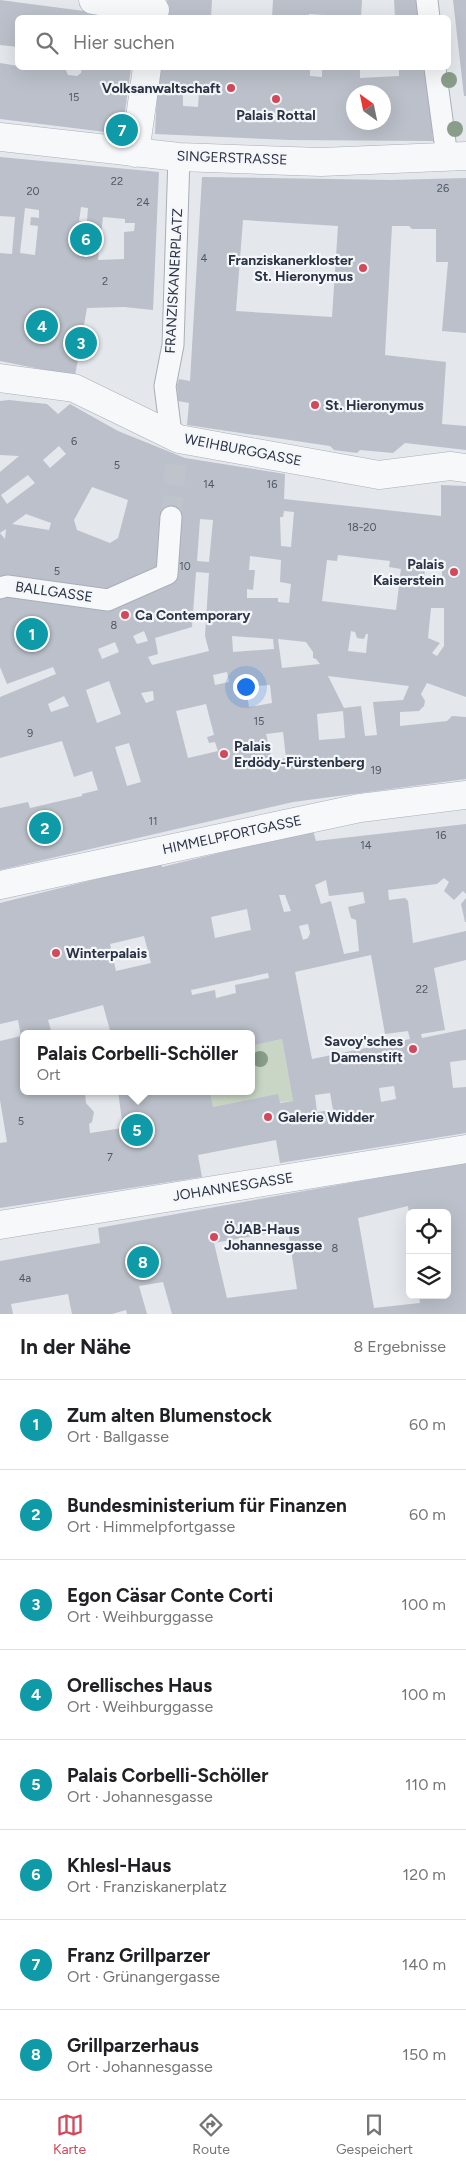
<!DOCTYPE html>
<html lang="de">
<meta charset="utf-8">
<style>
:root{--surface:#fff;--page:#f2f2f2;--text:#202124;--muted:#757577;--line:#e0e0e0;--accent:#d1495b}
body{margin:0;font-family:Figtree,sans-serif;background:var(--page);color:var(--text)}
.controls{position:absolute;right:15px;bottom:15px;display:grid;overflow:hidden;border-radius:8px;box-shadow:0 5px 20px #0002}
.controls button{width:45px;height:45px;display:grid;place-items:center;padding:0;border:0;border-bottom:1px solid var(--line);background:var(--surface);color:var(--text);font:25px sans-serif}
.compass{position:absolute;left:346px;top:85px;width:45px;height:45px;border-radius:50%;background:var(--surface);box-shadow:0 5px 20px #0002;rotate:327deg}
.you{position:absolute;left:245px;top:686px;width:18px;height:18px;margin:-12px;border:4px solid #fff;border-radius:50%;background:#1a73e8;box-shadow:0 0 0 8px #1a73e833}
.badge{display:grid;place-items:center;width:32px;height:32px;border-radius:50%;background:var(--accent);color:#fff;font-size:16px;font-weight:700}
.pin{position:absolute;translate:-50% -50%;border:2px solid #fff;box-shadow:0 1px 5px #0006}
.popup{position:absolute;left:20px;top:1030px;width:235px;height:65px;box-sizing:border-box;display:grid;place-content:center;border-radius:8px;background:var(--surface);filter:drop-shadow(0 1px 4px #0005);font-size:16px;white-space:nowrap;color:var(--muted)}
.popup b{font-size:19px;color:var(--text)}
.popup::after{content:'';position:absolute;left:50%;top:100%;margin-left:-10px;border:10px solid transparent;border-top-color:var(--surface)}
.list{margin:0;padding:0;list-style:none}
h2{display:flex;justify-content:space-between;align-items:center;height:65px;margin:0;padding:0 20px;font-size:21px}
h2 small{font-size:16px;font-weight:400;color:var(--muted)}
.list li{display:grid;grid-template-columns:32px 1fr auto;gap:15px;align-items:center;box-sizing:border-box;height:90px;padding:0 20px;border-top:1px solid var(--line)}
.list b{display:block;font-size:19px;white-space:nowrap}
.list p{margin:0;font-size:16px;white-space:nowrap;color:var(--muted)}
.list em{font-size:16px;font-style:normal;color:var(--muted)}
.icon{flex:none;width:28px;height:28px;fill:none;stroke:currentColor;stroke-width:2;stroke-linecap:round;stroke-linejoin:round}
.map{position:relative;flex:none;width:466px;height:1314px;overflow:hidden}
.search{position:absolute;background:var(--surface);box-shadow:0 5px 20px #0002;left:15px;right:15px;top:15px;height:55px;display:flex;align-items:center;gap:12px;box-sizing:border-box;padding:0 18px;border-radius:8px;color:var(--muted);font-size:19px}
.sheet{height:785px;background:var(--surface)}
nav{display:flex;justify-content:space-around;align-items:center;box-sizing:border-box;height:70px;border-top:1px solid var(--line);background:var(--surface);font-size:14px;color:var(--muted)}
nav a{display:grid;justify-items:center;gap:2px}
nav .on{color:var(--accent)}
.map>svg:first-child{display:block}
.green{fill:#c9d6c5}
.building{fill:#bbc0ca;fill-rule:evenodd}
.lines{fill:none;stroke-linecap:round;stroke-linejoin:round}
.pedestrian-tunnel{stroke:#bfc3cb;stroke-width:21;stroke-dasharray:21 11;stroke-linecap:butt}
.pedestrian-casing{stroke:#a9aeb7;stroke-width:23}
.minor-casing{stroke:#a9aeb7;stroke-width:29}
.pedestrian{stroke:#f7f8fa;stroke-width:21}
.minor{stroke:#f7f8fa;stroke-width:28}
.tree{fill:#899d89}
.poi-dot{fill:#d1495b;stroke:#f4f6f9;stroke-width:2}
.labels{text-anchor:middle;dominant-baseline:central;stroke-width:4.5;stroke-linejoin:round;paint-order:stroke}
.number-label{font-size:11px;fill:#4f5766}
.poi-label{font-size:14px;font-weight:bold;fill:#2b3445;stroke:#f4f6f9;text-anchor:start}
.street-label{font-size:14px;fill:#2b3445;stroke:#f4f6f9}
</style>
<div class="map">
<svg width="466" height="1314" viewBox="0 0 466 1314">
<rect width="100%" height="100%" fill="#e4e7ec"/>
<!-- green -->
<path class="green" d="M282,1039L293,1101L213,1107L210,1091H251V1046Z"/>
<!-- building -->
<path class="building" d="M0,0L122,16V18H18V47L0,45Z
M167,0H212L211,18H165Z
M273,0H362L361,18H325V15L309,14V18H272Z
M394,0H417L420,18H395Z
M453,0H466V96H464Z
M0,63L18,66V68H65L68,75L77,76L81,73L82,68H131L122,134L0,119Z
M158,68H310V76L322,77V68H360V78L399,76V68H427L433,141L290,140L155,134ZM183,90L199,91L198,107L183,106ZM354,92H384V122H354Z
M0,157L159,172L153,310L124,307L87,308L75,376L0,361V253L12,254L15,217L0,216ZM81,207L88,208L87,221H79ZM25,208L39,210V218L31,217L30,225L38,226L35,255L20,253ZM103,217L125,219V223H135L134,231L124,232V259L98,260Z
M202,177L391,180L466,178V333L442,331L448,262H436V229H412L409,226H392L385,355L446,362L442,424L466,426V450L405,443L393,453L360,450L357,453L334,450L330,446L187,425L189,403L178,401L177,385L179,379L190,381ZM243,220L338,226L332,317L236,311Z
M9,400L47,404L58,414L70,404L118,431L185,458L285,474L284,499L441,516V485L466,486V697L427,683L421,694L425,701L424,706L419,711L400,712V726L447,721L452,716L466,717V779L293,802L0,870V808L28,802L30,808L82,796V794L98,790L92,771L74,777L62,741L0,758V697L56,674L53,667L7,684L0,667V599L9,597L105,609L160,567L109,591L0,578V472L19,456L0,455V401ZM59,446L66,454L50,468L43,460ZM28,475L35,483L7,504L1,495ZM92,487L128,500L118,538L110,543L77,530L74,520ZM284,511L294,512L291,547L281,546L280,517H283ZM26,514L51,523L49,530L12,524ZM200,519L213,520L209,562L197,561ZM6,529L5,539L0,533ZM338,555L390,561L389,567L401,569L396,610L322,601L327,560L337,561ZM250,556L281,560L280,582L291,584L289,603L278,602V598H247V589L253,590L255,570H249ZM426,563L442,565V579L424,577ZM196,572L209,573L205,636L209,651L152,665L148,657L158,654L155,638L192,627ZM431,608H444V646L437,656L432,653L440,643L428,638ZM144,631L148,641L137,644L133,636ZM351,631L355,632L357,638L364,639L366,634H368L366,653L348,651ZM232,636L273,639L274,649L233,652ZM278,639L306,642L313,652V658L316,659L320,664L282,668ZM115,642L119,652L102,659L98,649ZM227,672L229,682L215,685L213,675ZM328,676L409,686L403,700L373,702L377,735L365,736L361,706L344,708ZM109,681L121,714L97,723L86,690ZM270,685L272,703L249,707L246,687ZM153,691L154,700L146,703L141,693ZM64,696L69,706L51,712L48,704ZM206,704L214,735L207,737L209,743L215,742L218,751L188,758L176,711ZM343,711L345,738L319,740L317,714ZM283,732L286,758L272,761L266,734ZM129,743L141,782L127,786L115,747Z
M466,824V894L463,891L454,900L444,891L449,882L444,878L437,884L388,890L389,900L405,898L408,901L413,943L466,931V960L434,968L445,1030L421,1034L422,1038L466,1029V1060L450,1062L453,1088L466,1087V1133L280,1163L276,1140L198,1155L202,1177L0,1208V1143L7,1142L0,1100V1041L21,1036L18,1020L0,1024V903L161,863L162,867L313,830L316,841ZM326,880L329,896L363,892L365,903L348,907L351,918L356,920L359,951L344,954L331,901L321,904L315,885ZM279,895H285L291,911L284,912ZM247,909L251,930L215,938L211,917ZM308,924L310,933L308,938L303,940L299,926ZM144,936L151,963L116,971L110,944ZM371,955L385,1034L408,1031L410,1039L312,1059L295,972ZM268,973L269,978L235,985L236,993L216,998L215,990L192,995L191,990ZM103,1005L111,1034H251V1046L282,1039L293,1101L280,1103L278,1094L213,1107L210,1091H118L123,1128L90,1133L89,1124L92,1122L94,1112L86,1103L85,1094L94,1091H23V1034H52L48,1020ZM394,1086L396,1099L381,1102L379,1088ZM330,1093L333,1110L317,1112L315,1095Z
M466,898V922H465L461,904Z
M466,1162V1314H172L163,1282L139,1286L147,1314H127L126,1310L112,1314H72L68,1294L11,1304L13,1314H0V1261L100,1243L98,1228ZM408,1206L409,1213H447V1295H419L420,1303L374,1308L358,1218ZM288,1230L297,1289L227,1298L214,1243Z"/>
<g class="lines">
<!-- pedestrian-tunnel -->
<path class="pedestrian-tunnel" d="M171,517L177,454"/>
<defs>
<path id="pedestrian" d="M427,0L429,18
M435,68L447,157
M171,434L165,386L173,345L179,157
M0,588L7,586L108,600L167,574L171,517"/>
<path id="minor" d="M93,0L155,10
M0,137L179,157L321,162L466,156
M135,153L147,68
M0,378L74,388L179,439L379,475L450,466L466,468
M0,885L360,808L466,795
M0,1225L466,1149"/>
</defs>
<!-- pedestrian casing -->
<use href="#pedestrian" class="pedestrian-casing"/>
<!-- minor casing -->
<use href="#minor" class="minor-casing"/>
<!-- pedestrian -->
<use href="#pedestrian" class="pedestrian"/>
<!-- minor -->
<use href="#minor" class="minor"/>
</g>
<!-- trees -->
<g class="tree">
<circle cx="449" cy="80" r="8"/>
<circle cx="455" cy="129" r="8"/>
<circle cx="260" cy="1059" r="8"/>
</g>
<!-- markers -->
<g class="poi-dot">
<circle cx="231" cy="88" r="5"/>
<circle cx="276" cy="99" r="5"/>
<circle cx="363" cy="268" r="5"/>
<circle cx="315" cy="405" r="5"/>
<circle cx="454" cy="572" r="5"/>
<circle cx="125" cy="615" r="5"/>
<circle cx="224" cy="754" r="5"/>
<circle cx="56" cy="953" r="5"/>
<circle cx="413" cy="1049" r="5"/>
<circle cx="268" cy="1117" r="5"/>
<circle cx="214" cy="1237" r="5"/>
</g>
<g class="labels">
<!-- number labels -->
<g class="number-label">
<text x="74" y="97">15</text>
<text x="117" y="181">22</text>
<text x="443" y="188">26</text>
<text x="33" y="191">20</text>
<text x="143" y="202">24</text>
<text x="204" y="258">4</text>
<text x="105" y="281">2</text>
<text x="74" y="441">6</text>
<text x="117" y="465">5</text>
<text x="209" y="484">14</text>
<text x="272" y="484">16</text>
<text x="362" y="527">18-20</text>
<text x="185" y="566">10</text>
<text x="57" y="571">5</text>
<text x="114" y="625">8</text>
<text x="259" y="721">15</text>
<text x="30" y="733">9</text>
<text x="376" y="770">19</text>
<text x="153" y="821">11</text>
<text x="441" y="835">16</text>
<text x="366" y="845">14</text>
<text x="422" y="989">22</text>
<text x="21" y="1121">5</text>
<text x="110" y="1157">7</text>
<text x="335" y="1248">8</text>
<text x="25" y="1278">4a</text>
</g>
<!-- poi labels -->
<g class="poi-label">
<text x="221" y="88" text-anchor="end">Volksanwaltschaft</text>
<text x="276" y="115" text-anchor="middle">Palais Rottal</text>
<text x="353" y="260" text-anchor="end">Franziskanerkloster<tspan x="353" dy="16">St. Hieronymus</tspan></text>
<text x="325" y="405">St. Hieronymus</text>
<text x="444" y="564" text-anchor="end">Palais<tspan x="444" dy="16">Kaiserstein</tspan></text>
<text x="135" y="615">Ca Contemporary</text>
<text x="234" y="746">Palais<tspan x="234" dy="16">Erdödy-Fürstenberg</tspan></text>
<text x="66" y="953">Winterpalais</text>
<text x="403" y="1041" text-anchor="end">Savoy'sches<tspan x="403" dy="16">Damenstift</tspan></text>
<text x="278" y="1117">Galerie Widder</text>
<text x="224" y="1229">ÖJAB-Haus<tspan x="224" dy="16">Johannesgasse</tspan></text>
</g>
<!-- street labels -->
<g class="street-label">
<text transform="translate(232 158) rotate(2)">SINGERSTRASSE</text>
<text transform="translate(174 281) rotate(-87)">FRANZISKANERPLATZ</text>
<text transform="translate(243 450) rotate(11)">WEIHBURGGASSE</text>
<text transform="translate(54 592) rotate(8)">BALLGASSE</text>
<text transform="translate(232 835) rotate(-12)">HIMMELPFORTGASSE</text>
<text transform="translate(233 1187) rotate(-9)">JOHANNESGASSE</text>
</g>
</g>
</svg>
<div class="controls">
<button><svg class="icon" aria-label="locate" viewBox="0 0 24 24"><circle cx="12" cy="12" r="6"/><path d="M12 2v4M12 18v4M2 12h4M18 12h4"/></svg></button>
<button><svg class="icon" aria-label="layers" viewBox="0 0 24 24"><path d="M12 4l9 5-9 5-9-5zM3 14l9 5 9-5"/></svg></button>
</div>
<svg class="compass" viewBox="-18 -18 36 36"><path d="M0-13l5 13h-10z" fill="#e53935"/><path d="M0 13l5-13h-10z" fill="#757577"/></svg>
<div class="you"></div>
<div class="pin badge" style="left:32px;top:634px;background:#0f9aa8">1</div>
<div class="pin badge" style="left:45px;top:828px;background:#0f9aa8">2</div>
<div class="pin badge" style="left:81px;top:343px;background:#0f9aa8">3</div>
<div class="pin badge" style="left:42px;top:326px;background:#0f9aa8">4</div>
<div class="pin badge" style="left:137px;top:1130px;background:#0f9aa8">5</div>
<div class="popup"><b>Palais Corbelli-Schöller</b>Ort</div>
<div class="pin badge" style="left:86px;top:239px;background:#0f9aa8">6</div>
<div class="pin badge" style="left:122px;top:130px;background:#0f9aa8">7</div>
<div class="pin badge" style="left:143px;top:1262px;background:#0f9aa8">8</div>
<div class="search"><svg class="icon" aria-label="search" viewBox="0 0 24 24"><circle cx="10" cy="10" r="6"/><path d="M15 15l6 6"/></svg>Hier suchen</div>
</div>
<section class="sheet">
<h2>In der Nähe<small>8 Ergebnisse</small></h2>
<ul class="list">
<li><span class="badge" style="background:#0f9aa8">1</span><div><b>Zum alten Blumenstock</b><p>Ort · Ballgasse</p></div><em>60 m</em></li>
<li><span class="badge" style="background:#0f9aa8">2</span><div><b>Bundesministerium für Finanzen</b><p>Ort · Himmelpfortgasse</p></div><em>60 m</em></li>
<li><span class="badge" style="background:#0f9aa8">3</span><div><b>Egon Cäsar Conte Corti</b><p>Ort · Weihburggasse</p></div><em>100 m</em></li>
<li><span class="badge" style="background:#0f9aa8">4</span><div><b>Orellisches Haus</b><p>Ort · Weihburggasse</p></div><em>100 m</em></li>
<li><span class="badge" style="background:#0f9aa8">5</span><div><b>Palais Corbelli-Schöller</b><p>Ort · Johannesgasse</p></div><em>110 m</em></li>
<li><span class="badge" style="background:#0f9aa8">6</span><div><b>Khlesl-Haus</b><p>Ort · Franziskanerplatz</p></div><em>120 m</em></li>
<li><span class="badge" style="background:#0f9aa8">7</span><div><b>Franz Grillparzer</b><p>Ort · Grünangergasse</p></div><em>140 m</em></li>
<li><span class="badge" style="background:#0f9aa8">8</span><div><b>Grillparzerhaus</b><p>Ort · Johannesgasse</p></div><em>150 m</em></li>
</ul>
</section>
<nav>
<a class="on"><svg class="icon" aria-label="map" viewBox="0 0 24 24"><path d="M3 6l6-2 6 2 6-2v14l-6 2-6-2-6 2zM9 4v14M15 6v14"/></svg>Karte</a>
<a><svg class="icon" aria-label="directions" viewBox="0 0 24 24"><path d="M12 3l9 9-9 9-9-9zM9 14v-3h6M13 9l2 2-2 2"/></svg>Route</a>
<a><svg class="icon" aria-label="saved" viewBox="0 0 24 24"><path d="M7 4h10v16l-5-4-5 4z"/></svg>Gespeichert</a>
</nav>
